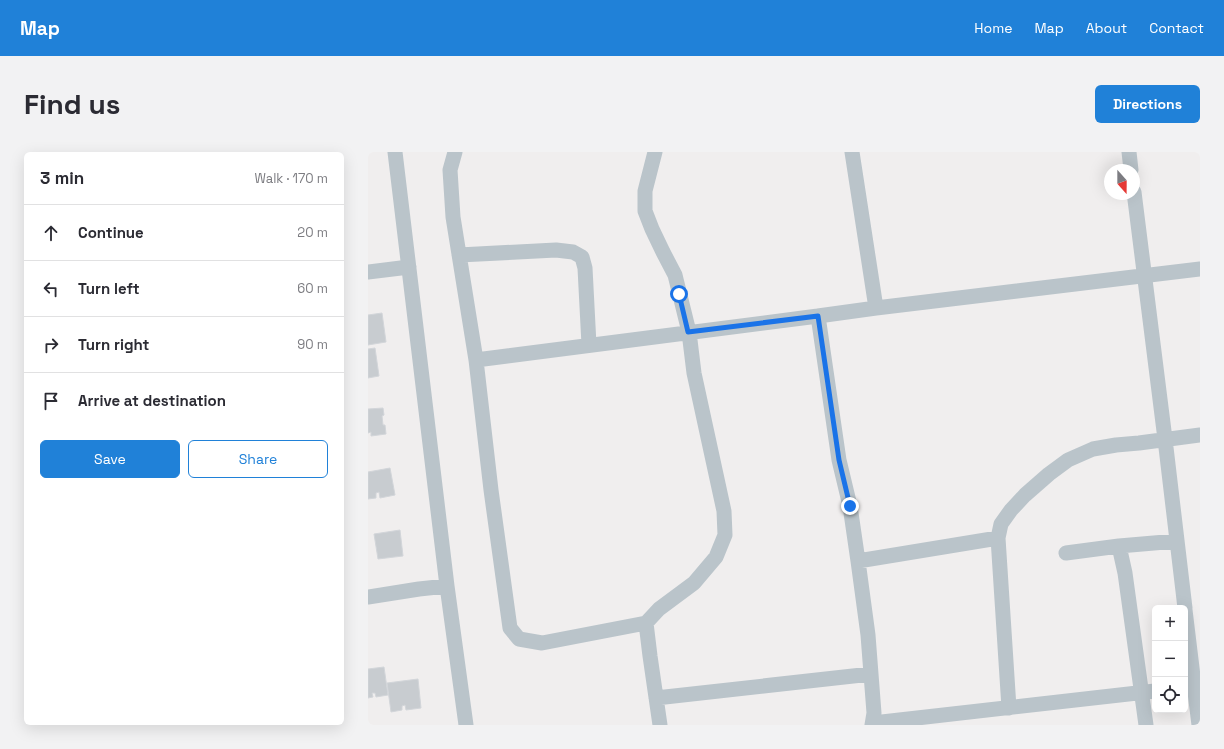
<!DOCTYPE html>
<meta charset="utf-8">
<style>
:root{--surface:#fff;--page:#f2f2f3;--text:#2b2b33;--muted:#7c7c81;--line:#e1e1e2;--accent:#2081d8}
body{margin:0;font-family:"Space Grotesk",sans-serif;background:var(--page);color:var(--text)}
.controls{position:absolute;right:12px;bottom:12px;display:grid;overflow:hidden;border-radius:6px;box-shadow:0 4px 16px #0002}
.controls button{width:36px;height:36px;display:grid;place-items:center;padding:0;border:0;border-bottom:1px solid var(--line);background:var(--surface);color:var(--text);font:20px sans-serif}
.compass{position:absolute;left:736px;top:12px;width:36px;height:36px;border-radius:50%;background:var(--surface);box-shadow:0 4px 16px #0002;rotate:159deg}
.stop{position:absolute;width:12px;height:12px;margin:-9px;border:3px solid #1a73e8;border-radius:50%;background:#fff}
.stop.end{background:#1a73e8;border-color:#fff;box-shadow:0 1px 4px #0008}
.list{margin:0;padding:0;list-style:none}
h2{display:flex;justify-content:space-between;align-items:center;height:52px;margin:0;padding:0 16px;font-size:17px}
h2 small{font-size:13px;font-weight:400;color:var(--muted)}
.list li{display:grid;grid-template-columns:26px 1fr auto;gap:12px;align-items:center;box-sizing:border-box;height:56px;padding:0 16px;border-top:1px solid var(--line)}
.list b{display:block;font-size:15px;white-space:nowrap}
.list em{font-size:13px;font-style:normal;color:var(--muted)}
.actions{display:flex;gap:8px;padding:12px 16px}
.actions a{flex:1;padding:9px 0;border:1px solid var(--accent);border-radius:6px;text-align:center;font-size:14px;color:var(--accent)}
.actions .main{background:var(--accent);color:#fff}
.icon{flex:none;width:22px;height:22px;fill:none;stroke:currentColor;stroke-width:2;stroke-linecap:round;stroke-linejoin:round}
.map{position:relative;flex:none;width:832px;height:573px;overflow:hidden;border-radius:6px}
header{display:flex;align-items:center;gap:24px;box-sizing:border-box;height:56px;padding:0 20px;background:var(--accent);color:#fff}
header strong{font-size:19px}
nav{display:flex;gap:22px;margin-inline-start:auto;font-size:14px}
.intro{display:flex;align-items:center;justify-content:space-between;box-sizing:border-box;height:96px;padding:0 24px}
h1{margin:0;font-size:28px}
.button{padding:10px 18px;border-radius:6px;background:var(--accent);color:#fff;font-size:14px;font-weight:700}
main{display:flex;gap:24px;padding:0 24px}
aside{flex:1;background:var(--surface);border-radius:6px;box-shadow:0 4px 16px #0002}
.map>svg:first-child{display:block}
.building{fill:#c8ccd0;stroke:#d2d5d9}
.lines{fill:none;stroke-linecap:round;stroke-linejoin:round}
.minor{stroke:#bac4ca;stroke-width:15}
.route{stroke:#1a73e8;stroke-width:5}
</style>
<header>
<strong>Map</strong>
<nav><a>Home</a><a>Map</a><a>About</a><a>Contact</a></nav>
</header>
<div class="intro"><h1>Find us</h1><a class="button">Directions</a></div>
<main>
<aside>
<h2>3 min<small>Walk · 170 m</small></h2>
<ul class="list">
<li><svg class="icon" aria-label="ahead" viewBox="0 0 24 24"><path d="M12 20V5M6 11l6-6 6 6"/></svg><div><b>Continue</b></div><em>20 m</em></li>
<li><svg class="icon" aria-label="left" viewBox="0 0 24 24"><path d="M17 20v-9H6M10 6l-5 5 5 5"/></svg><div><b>Turn left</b></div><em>60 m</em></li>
<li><svg class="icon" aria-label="right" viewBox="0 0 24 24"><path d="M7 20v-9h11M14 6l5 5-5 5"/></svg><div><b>Turn right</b></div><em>90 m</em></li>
<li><svg class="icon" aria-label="arrive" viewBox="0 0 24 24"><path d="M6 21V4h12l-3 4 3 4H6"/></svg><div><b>Arrive at destination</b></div></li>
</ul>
<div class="actions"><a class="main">Save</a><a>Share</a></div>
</aside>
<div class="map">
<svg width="832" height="573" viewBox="0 0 832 573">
<rect width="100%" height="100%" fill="#f0eeee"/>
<!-- building -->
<path class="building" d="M14,161L18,190L0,193V163Z
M7,196L11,224L0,226V197Z
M15,256L16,263L14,264L15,273H17L18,282L3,284V280L0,281V257Z
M22,316L27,343L12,346L11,340L8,341V346L0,347V320Z
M32,378L35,404L10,407L6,382Z
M16,515L20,543L8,545L7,541H4L5,545L0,546V517Z
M50,527L53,556L38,558L37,553L34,554V558L23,560L19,531Z"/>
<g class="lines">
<!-- minor -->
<path class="minor" d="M27,0L79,434L98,573
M87,0L82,18L85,65L108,208L123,338L142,476L151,487L174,491L278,471
M287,0L277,39V59L284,77L295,100L307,123L321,180L326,221L356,359L357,383L348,405L326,431L291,457L278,471L282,504L292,573
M484,0L508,156
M761,0L763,18
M766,40L797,287L817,456
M91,103L188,98L205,100L214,105L217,116L221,193
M0,120L41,115
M108,208L450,164
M751,394L757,421L778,573
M698,401L751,394L809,389
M490,409L630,386
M0,445L51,437L79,434
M817,458L831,573
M288,546L503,522
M641,556L630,386L633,372L643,358L657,343L681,322L700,308L725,297L748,293L771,291L832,283
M505,571L787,539
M504,573L506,561L500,483L490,409L482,354L471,308L450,164L508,156L832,117"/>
</g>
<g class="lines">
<!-- route -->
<path class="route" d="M311,142L320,180L450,164L471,308L482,354"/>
</g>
</svg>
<div class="controls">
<button>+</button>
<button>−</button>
<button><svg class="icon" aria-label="locate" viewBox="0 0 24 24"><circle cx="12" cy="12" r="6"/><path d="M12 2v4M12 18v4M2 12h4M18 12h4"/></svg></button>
</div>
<svg class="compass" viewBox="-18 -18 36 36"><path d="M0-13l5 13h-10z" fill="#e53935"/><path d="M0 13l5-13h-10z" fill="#7c7c81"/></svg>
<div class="stop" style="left:311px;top:142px"></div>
<div class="stop end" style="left:482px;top:354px"></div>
</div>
</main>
